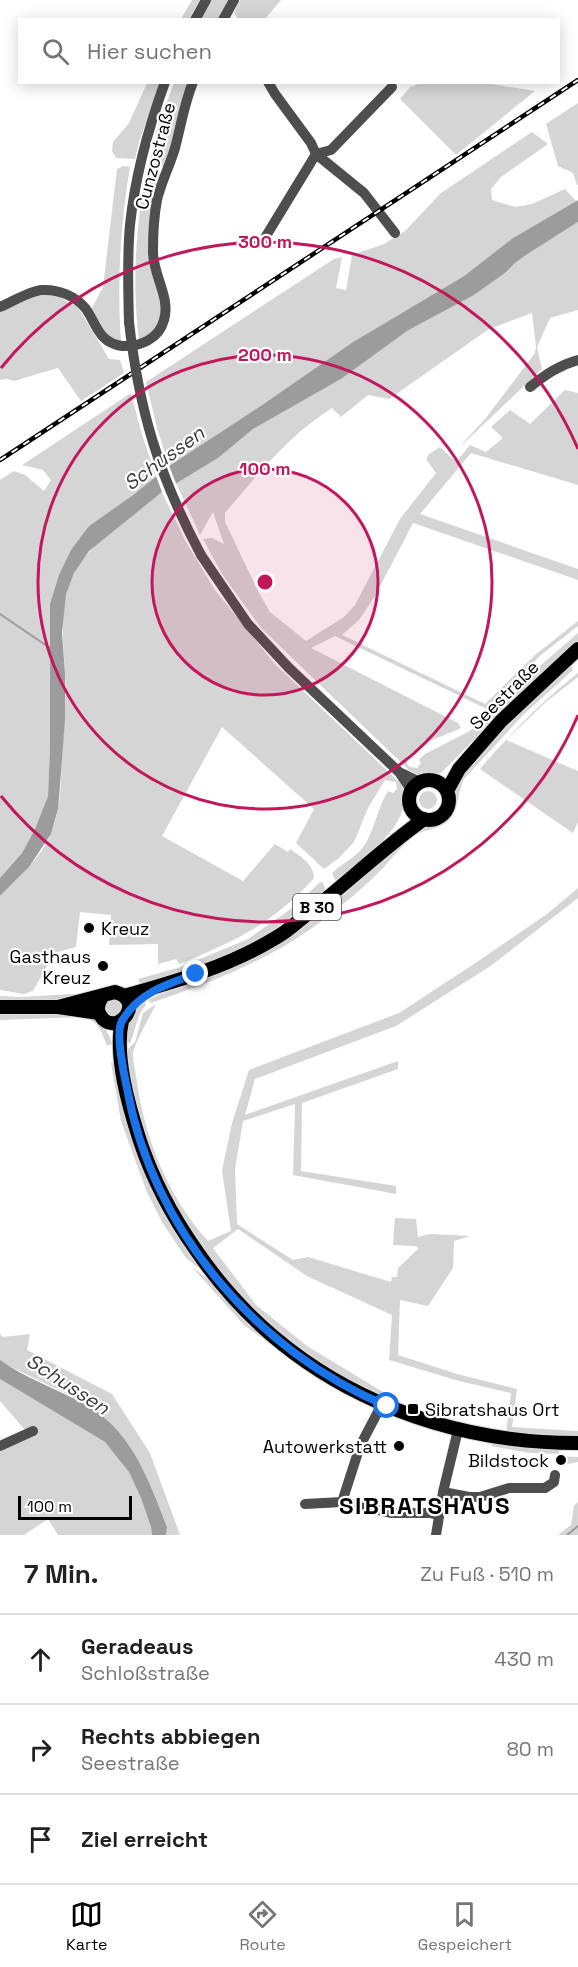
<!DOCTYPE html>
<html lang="de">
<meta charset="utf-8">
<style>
:root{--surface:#fff;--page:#f6f6f6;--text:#202124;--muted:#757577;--line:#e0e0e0;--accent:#000}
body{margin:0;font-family:"Space Grotesk",sans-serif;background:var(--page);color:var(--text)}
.scale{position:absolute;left:18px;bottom:15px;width:114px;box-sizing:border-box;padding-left:6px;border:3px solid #000;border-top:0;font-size:16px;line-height:21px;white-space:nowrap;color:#000;-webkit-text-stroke:4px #fff;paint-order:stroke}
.stop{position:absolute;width:18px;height:18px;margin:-14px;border:4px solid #1a73e8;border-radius:50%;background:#fff}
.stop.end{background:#1a73e8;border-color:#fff;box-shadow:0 2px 6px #0008}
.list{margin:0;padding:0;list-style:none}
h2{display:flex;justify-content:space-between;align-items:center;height:78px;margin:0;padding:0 24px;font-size:26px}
h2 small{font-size:20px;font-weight:400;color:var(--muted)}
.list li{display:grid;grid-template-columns:39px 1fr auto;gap:18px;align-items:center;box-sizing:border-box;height:90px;padding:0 24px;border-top:2px solid var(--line)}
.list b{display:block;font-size:22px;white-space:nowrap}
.list p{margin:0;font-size:20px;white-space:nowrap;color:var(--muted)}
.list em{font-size:20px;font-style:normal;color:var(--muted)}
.icon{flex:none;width:33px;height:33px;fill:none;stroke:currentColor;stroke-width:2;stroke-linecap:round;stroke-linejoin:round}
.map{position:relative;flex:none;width:578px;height:1535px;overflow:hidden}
.search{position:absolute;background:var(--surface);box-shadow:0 3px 15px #0003;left:18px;right:18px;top:18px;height:66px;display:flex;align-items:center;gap:15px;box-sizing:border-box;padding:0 21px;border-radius:0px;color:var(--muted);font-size:22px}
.sheet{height:348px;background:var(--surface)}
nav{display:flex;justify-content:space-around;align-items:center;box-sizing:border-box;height:84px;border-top:2px solid var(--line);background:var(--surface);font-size:16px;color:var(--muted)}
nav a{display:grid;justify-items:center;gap:3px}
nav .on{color:var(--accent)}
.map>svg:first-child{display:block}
.green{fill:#d5d5d5}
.water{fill:#9c9c9c}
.pier{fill:#fff}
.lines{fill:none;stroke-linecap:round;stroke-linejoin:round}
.stream{stroke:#9c9c9c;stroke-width:2}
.major-casing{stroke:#dbdbdb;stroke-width:16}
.minor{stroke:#4e4e4e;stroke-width:10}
.major{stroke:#000;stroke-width:14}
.rail-casing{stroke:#000;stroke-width:4.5}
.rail{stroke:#fff;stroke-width:2;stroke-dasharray:7;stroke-linecap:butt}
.minor-bridge{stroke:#4e4e4e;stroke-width:10}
.route{stroke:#1a73e8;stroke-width:8}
.ring{fill:none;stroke:#c2185b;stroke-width:3}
.poi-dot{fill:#000;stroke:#fff;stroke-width:2}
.labels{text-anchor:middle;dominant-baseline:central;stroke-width:4.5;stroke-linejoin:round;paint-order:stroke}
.shield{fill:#fff;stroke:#4c4c4c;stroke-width:1.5}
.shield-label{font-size:16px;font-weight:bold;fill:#000}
.street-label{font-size:18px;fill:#000;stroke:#fff}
.poi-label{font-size:18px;fill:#000;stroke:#fff;text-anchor:end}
.water-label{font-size:20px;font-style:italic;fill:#3d3d3d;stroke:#fff}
.district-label{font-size:24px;font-weight:bold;letter-spacing:1.5px;fill:#000;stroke:#fff}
.centre{fill:#c2185b;stroke:#fff;stroke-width:3}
.ring-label{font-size:18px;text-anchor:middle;font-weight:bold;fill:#c2185b;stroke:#fff;stroke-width:4.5;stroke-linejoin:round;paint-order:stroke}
</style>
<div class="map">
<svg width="578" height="1535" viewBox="0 0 578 1535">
<rect width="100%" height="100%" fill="#fff"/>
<!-- green -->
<path class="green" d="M192,0H200L189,19H181Z
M210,0H230L219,19L200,20Z
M240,0H281L265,19H238L234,13Z
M424,82L486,83L535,91L456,155L400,99L410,87Z
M147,83H160L139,142L135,159L116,158L112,151L113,142L129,123Z
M174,83H188L167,167L149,165L157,129Z
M578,103V185H577L573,173L558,166L546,124Z
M532,132L548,144L501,177L491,189L492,200L515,207L532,204L565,189L576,201L513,238L464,276L353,342L265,403L169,466L157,428L146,382L334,259L342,257L336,288L346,290L352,255L384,244L405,231L441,193Z
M123,166L130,167C120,226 117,283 121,342L108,338L91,310L103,287L117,169Z
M147,170L165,173L154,210L162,300L160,324L151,335L139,342C132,284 135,227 147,170Z
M578,222V310L550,318L537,347L542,369L464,443L461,445L485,419L535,353L536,347L532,313L489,329L389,399L368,395L341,417L332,408C288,436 259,473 225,513V522L259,593L270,612L306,641L344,617L355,605L400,519L436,473L426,459L429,454L440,447L456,462L470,445L486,452L503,438L491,427L510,410L530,424L565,390L578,393V485L471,453L420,514L578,569V580L413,523L375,596L359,620L342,635L485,704L535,655L578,621V626L541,655L487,709L335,636L311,648L458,723L461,728L430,741L407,756V764L410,767L417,768L421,763L419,760L425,754L468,732L478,725L526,678L578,633V643L523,690L441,773L420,776L409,770L261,628L222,574L203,539L212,538L224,544L213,512L200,535L176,483L218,458L253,429L341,379L407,331L474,295L505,273L515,263L526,255Z
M45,294L59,297L78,307L109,359L120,360L124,373L81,401L58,368L14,381L7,379L0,380V311L31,296Z
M131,393L142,435L156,476L133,495L89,526L50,604V747L48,796L35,829L22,853L0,878V480L14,471L25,475L44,491L51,480L43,470L22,465Z
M162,492L186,542L215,590L274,663L400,783C421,817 363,859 341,879L335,880L332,873C340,865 351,860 359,852C374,837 376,810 388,791L393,793L397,789L396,782L385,780L368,808L354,842L339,858L324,869L296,843L314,809L222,727L162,836L243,881L275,844L288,852L290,849C300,856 314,864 314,878C274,923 234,942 179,964L176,959L158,964V944L109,945L111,915L80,912L76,947L54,953L33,991L24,994L0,990V896C18,878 42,857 51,833C61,809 61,781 62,756C64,728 66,698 65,670C63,638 58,599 75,571C95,538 131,515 162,492Z
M571,663L573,670L524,714L464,779C458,791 459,806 451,818C441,831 423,828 411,838C401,847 392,858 383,868C370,881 356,894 342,905C285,954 221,979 151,1003L148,1000L292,933L345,894L403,837L420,824L434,823L446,816L452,804V792L479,751Z
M578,673V677L546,702L506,740L578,771V822L573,833L480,769C510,734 542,701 578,673Z
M419 800a9 9 0 1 1 18 0a9 9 0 1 1-18 0Z
M320,882L323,883L325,888L322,895L253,945L232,955L142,988L138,979L181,967L248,939L295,906Z
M578,888V898L492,965L396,1026L255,1079L245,1115L398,1061V1069L302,1103L301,1171L396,1186V1194L293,1175L295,1104L243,1121L235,1169L237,1224L293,1260L308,1257L391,1282L392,1277H397L398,1268L419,1248L415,1246L393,1245L395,1218L416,1219L418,1237L430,1234L470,1236L454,1241L453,1268L428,1306L400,1300L398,1355L457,1374L517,1389L512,1427L578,1431V1438L506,1433L511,1393L459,1381L389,1360L392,1315L307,1276L238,1229L213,1248L256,1305L307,1346L388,1395L385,1400L347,1381L296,1348L238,1295L181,1219L151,1159L132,1090L125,1052L135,1042L143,1013L156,1004C151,1015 133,1045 133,1055C133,1063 136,1073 137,1082C145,1140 169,1198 208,1241L231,1231L222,1171L232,1123L249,1070L399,1013L477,962L547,914Z
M90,993L70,1000L0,1003V996L21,997Z
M107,997L124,1002L120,1017L106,1016L103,1002Z
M145,1002L146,1005C136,1016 136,1030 130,1043H125C125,1022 129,1014 145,1002Z
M0,1012L86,1014L101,1022L110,1037L112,1044L107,1046C102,1032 98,1020 82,1017L0,1020Z
M111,1063H113L121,1096L210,1277L186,1258L162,1222L146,1190L121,1121Z
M192,1267L218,1287L299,1361V1365L244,1325Z
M0,1334L3,1337L30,1334L27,1350L112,1394L150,1453L180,1535H166L167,1527C150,1483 134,1436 92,1409C64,1390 31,1378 2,1362L0,1360Z
M0,1379L105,1442L129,1471L141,1498L151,1527L152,1535H58L48,1519L24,1535H0V1449L25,1430L0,1401Z
M493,1443L560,1448L559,1454L530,1453L491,1446Z
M555,1456L578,1457V1462L557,1466Z
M578,1502V1535H558L571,1525L574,1506Z"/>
<!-- water -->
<path class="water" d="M578,200V222L526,255L515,263L505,273L474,295L407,331L341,379L253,429L218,458L162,492L89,551L74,573L66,594L62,633L65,673V719L61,773L58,809L51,834L29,867L0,896V878L22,853L35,829L48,796L50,747V604L59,575L71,550L89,526L133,495L169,466L265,403L353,342L464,276L513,238Z
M0,1360C28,1380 61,1390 91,1408C133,1434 150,1483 167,1527L166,1535H152L151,1527L141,1498L129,1472L105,1442L0,1379Z"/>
<!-- pier -->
<path class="pier" d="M168,463L177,486L163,495L155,473Z"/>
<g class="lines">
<!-- stream -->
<path class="stream" d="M0,614L50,648
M567,1535L578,1526"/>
<defs>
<path id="major" d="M409 800a20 20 0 1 1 40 0a20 20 0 1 1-40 0Z
M447,791L459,769L501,721L578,649
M124,996C177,981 230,966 277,937C288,931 297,922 306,915C346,884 382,849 424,819
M0,1007H58L99,1013
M58,1007L115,992C148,1001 115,1040 100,1015C96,1009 98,1003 102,997
M122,1021C114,1056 129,1107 140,1141C153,1180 172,1216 196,1250C283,1378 425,1443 578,1443"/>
</defs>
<!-- major casing -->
<use href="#major" class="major-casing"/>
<!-- minor -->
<path class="minor" d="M195,20L206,0
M223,20L234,0
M268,82L275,94L311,143L316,154L364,193L395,233
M316,154L331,150L392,87
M266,236L316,154
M0,307C12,302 29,291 42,290C58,289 76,296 86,309C97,325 99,343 122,346C140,347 159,339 164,320C171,297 152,274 153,250C153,233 154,216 157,200C161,183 170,165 175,148C181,126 184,104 193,82
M129,322C128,290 127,257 130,225C135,176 148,129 165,82
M530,387C545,375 559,365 578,360
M201,555L248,624L289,668L399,772L411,790
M399,772L420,782
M0,1446L33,1431
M443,1492L469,1497H480L509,1488H545L554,1482L555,1475
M342,1502L360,1446L382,1404
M305,1504L342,1502L392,1513H430L438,1515
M436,1535L443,1492L458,1430"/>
<!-- major -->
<use href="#major" class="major"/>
<defs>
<path id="rail" d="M0,460L578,80"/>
</defs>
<!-- rail casing -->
<use href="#rail" class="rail-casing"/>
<!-- rail -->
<use href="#rail" class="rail"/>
<!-- minor-bridge -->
<path class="minor-bridge" d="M129,322C139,411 159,476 201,555"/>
</g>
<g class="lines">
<!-- route -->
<path class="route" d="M196,974C167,984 138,993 122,1021C115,1032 124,1075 127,1088C152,1229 256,1351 387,1406"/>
</g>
<!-- distance rings -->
<circle cx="265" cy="582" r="113" fill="#c2185b" fill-opacity=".12"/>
<g class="ring">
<circle cx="265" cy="582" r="113"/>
<circle cx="265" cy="582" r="227"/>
<path d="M578 715A340 340 0 0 1 1 796M1 368A340 340 0 0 1 578 449"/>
</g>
<!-- markers -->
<g class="poi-dot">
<circle cx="89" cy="928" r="6"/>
<circle cx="103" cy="966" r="6"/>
<rect x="407" y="1403" width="12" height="12" rx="3"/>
<circle cx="399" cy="1446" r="6"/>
<circle cx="561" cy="1460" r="6"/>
</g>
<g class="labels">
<!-- shield labels -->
<rect class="shield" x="293" y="894" width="48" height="26" rx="4.5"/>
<g class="shield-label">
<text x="317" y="907">B 30</text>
</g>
<!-- street labels -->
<g class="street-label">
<text transform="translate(155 156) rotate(-75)">Cunzostraße</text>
<text transform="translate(504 695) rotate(-45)">Seestraße</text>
</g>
<!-- poi labels -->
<g class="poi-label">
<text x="101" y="928" text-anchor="start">Kreuz</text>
<text x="91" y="956">Gasthaus<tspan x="91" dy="21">Kreuz</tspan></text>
<text x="425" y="1409" text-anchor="start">Sibratshaus Ort</text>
<text x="387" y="1446">Autowerkstatt</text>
<text x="549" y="1460">Bildstock</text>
</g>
<!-- water labels -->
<g class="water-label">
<text transform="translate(164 458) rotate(-36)">Schussen</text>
<text transform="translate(68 1384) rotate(33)">Schussen</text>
</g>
<!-- district labels -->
<g class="district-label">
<text x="425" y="1505">SIBRATSHAUS</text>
</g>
</g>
<circle cx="265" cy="582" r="9" class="centre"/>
<g class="ring-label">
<text x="265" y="248">300 m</text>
<text x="265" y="361">200 m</text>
<text x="265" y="475">100 m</text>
</g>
</svg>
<div class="scale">100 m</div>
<div class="stop" style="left:387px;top:1406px"></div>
<div class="stop end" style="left:196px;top:974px"></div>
<div class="search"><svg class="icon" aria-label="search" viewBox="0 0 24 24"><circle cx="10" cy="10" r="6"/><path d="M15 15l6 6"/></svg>Hier suchen</div>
</div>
<section class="sheet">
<h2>7 Min.<small>Zu Fuß · 510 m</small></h2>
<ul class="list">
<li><svg class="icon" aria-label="ahead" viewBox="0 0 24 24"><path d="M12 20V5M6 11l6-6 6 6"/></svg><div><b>Geradeaus</b><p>Schloßstraße</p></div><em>430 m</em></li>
<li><svg class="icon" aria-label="right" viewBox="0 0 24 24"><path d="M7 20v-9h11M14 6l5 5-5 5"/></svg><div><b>Rechts abbiegen</b><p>Seestraße</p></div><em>80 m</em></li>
<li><svg class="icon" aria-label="arrive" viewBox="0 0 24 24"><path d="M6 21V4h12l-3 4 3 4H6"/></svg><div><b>Ziel erreicht</b></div></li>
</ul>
</section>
<nav>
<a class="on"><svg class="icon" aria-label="map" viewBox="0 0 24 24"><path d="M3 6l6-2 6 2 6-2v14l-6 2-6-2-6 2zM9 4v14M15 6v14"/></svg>Karte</a>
<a><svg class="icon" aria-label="directions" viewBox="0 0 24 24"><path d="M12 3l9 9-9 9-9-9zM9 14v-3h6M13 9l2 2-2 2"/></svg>Route</a>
<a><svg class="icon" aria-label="saved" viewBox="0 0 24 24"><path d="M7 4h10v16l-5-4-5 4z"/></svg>Gespeichert</a>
</nav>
